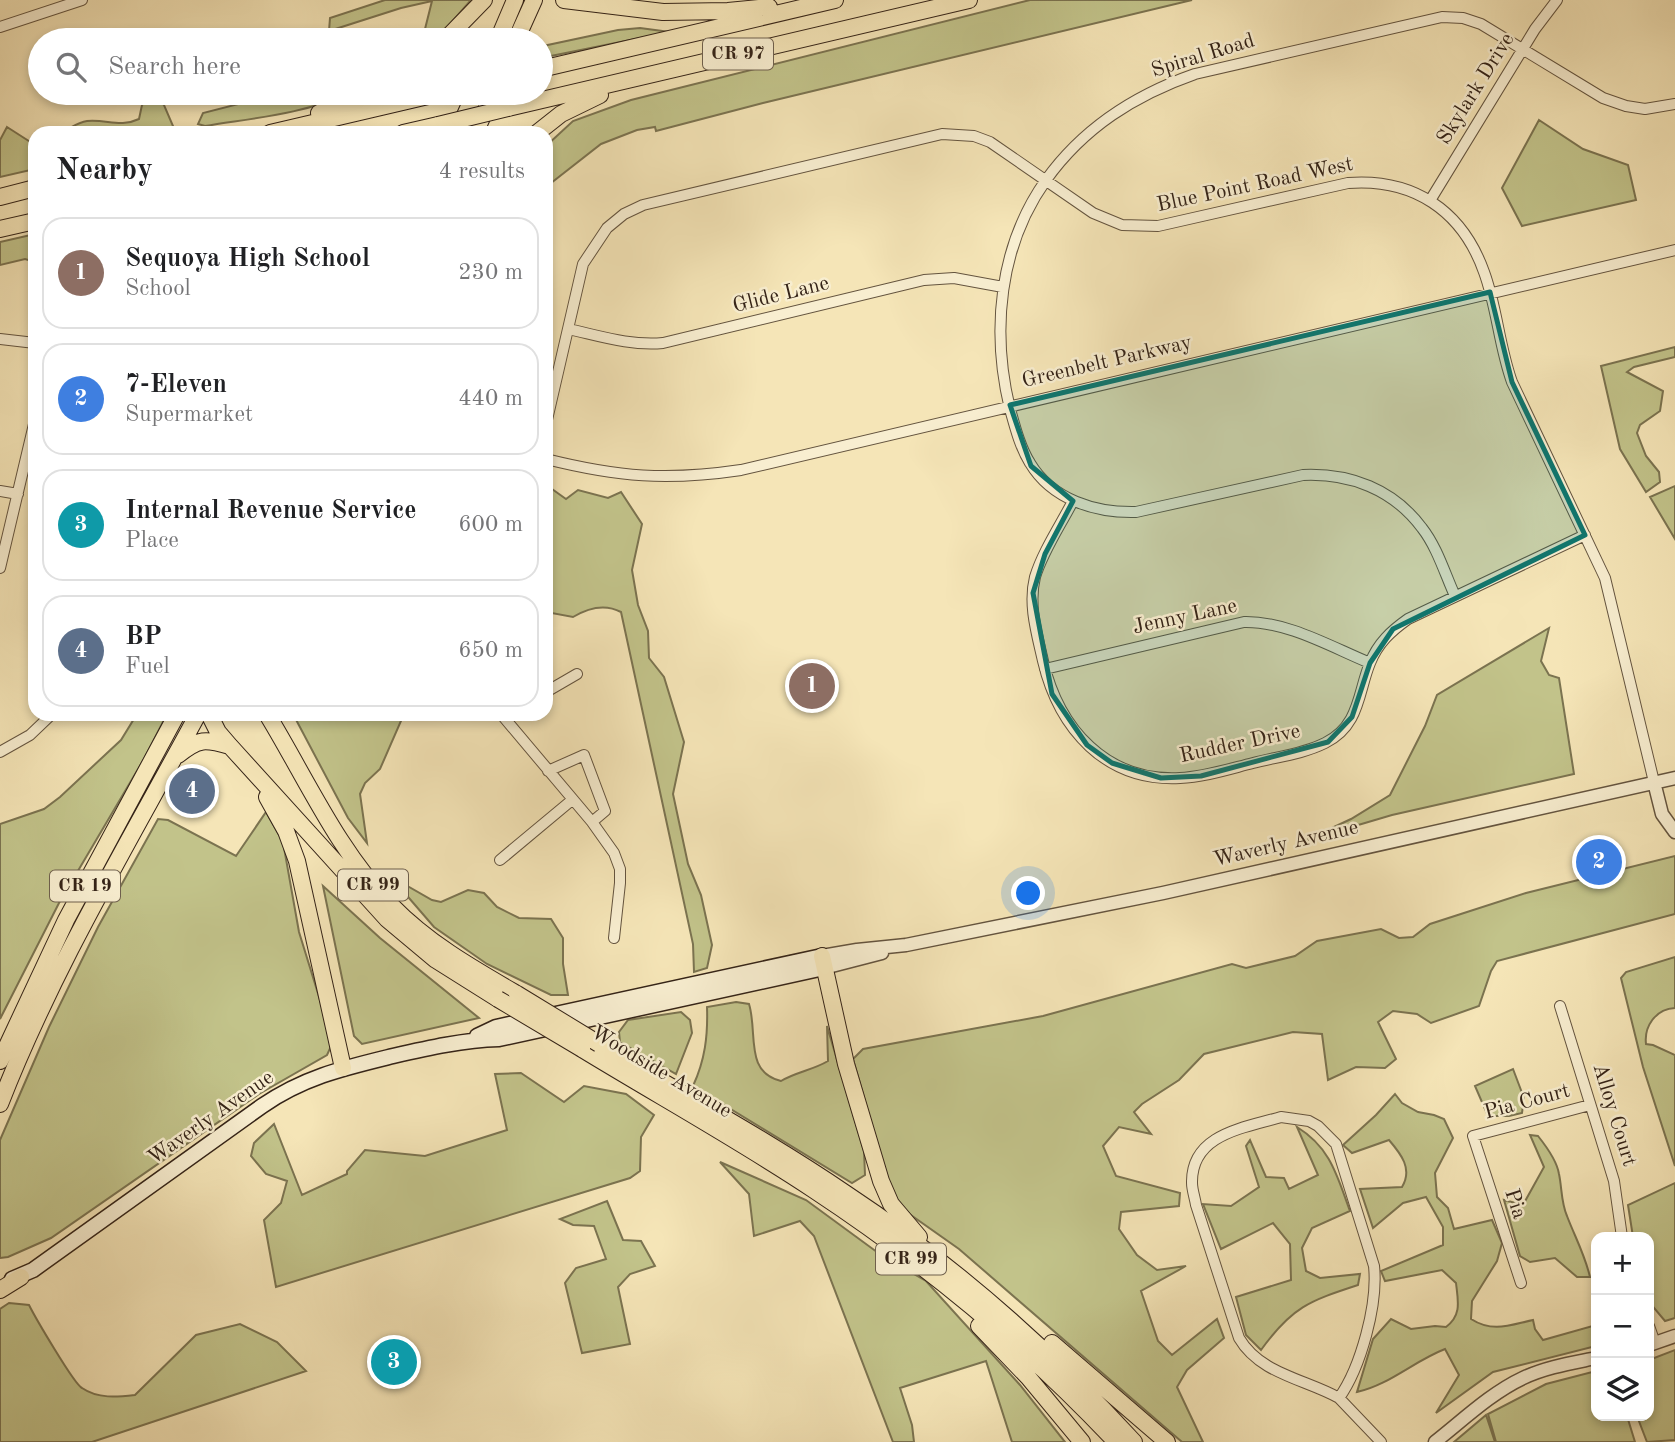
<!DOCTYPE html>
<meta charset="utf-8">
<style>
:root{--surface:#fff;--page:#f6f6f6;--text:#202124;--muted:#757577;--line:#e0e0e0;--accent:#ea580c}
body{margin:0;font-family:"Old Standard TT",serif;background:var(--page);color:var(--text)}
.controls{position:absolute;right:21px;bottom:21px;display:grid;overflow:hidden;border-radius:14px;box-shadow:0 4px 10px #0003}
.controls button{width:63px;height:63px;display:grid;place-items:center;padding:0;border:0;border-bottom:2px solid var(--line);background:var(--surface);color:var(--text);font:35px sans-serif}
.you{position:absolute;left:1029px;top:894px;width:24px;height:24px;margin:-18px;border:5px solid #fff;border-radius:50%;background:#1a73e8;box-shadow:0 0 0 10px #1a73e833}
.badge{display:grid;place-items:center;width:46px;height:46px;border-radius:50%;background:var(--accent);color:#fff;font-size:23px;font-weight:700}
.pin{position:absolute;translate:-50% -50%;border:4px solid #fff;box-shadow:0 2px 7px #0006}
.list{margin:0;padding:0;list-style:none}
h2{display:flex;justify-content:space-between;align-items:center;height:91px;margin:0;padding:0 28px;font-size:30px}
h2 small{font-size:23px;font-weight:400;color:var(--muted)}
.list li{display:grid;grid-template-columns:46px 1fr auto;gap:21px;align-items:center;box-sizing:border-box;height:112px;margin:0 14px 14px;padding:0 14px;border:2px solid var(--line);border-radius:21px}
.list b{display:block;font-size:26px;white-space:nowrap}
.list p{margin:0;font-size:23px;white-space:nowrap;color:var(--muted)}
.list em{font-size:23px;font-style:normal;color:var(--muted)}
.icon{flex:none;width:38px;height:38px;fill:none;stroke:currentColor;stroke-width:2;stroke-linecap:round;stroke-linejoin:round}
.map{position:relative;flex:none;width:1675px;height:1442px;overflow:hidden}
.search{position:absolute;background:var(--surface);box-shadow:0 4px 10px #0003;left:28px;top:28px;width:525px;height:77px;display:flex;align-items:center;gap:18px;box-sizing:border-box;padding:0 24px;border-radius:38px;color:var(--muted);font-size:26px}
.panel{position:absolute;background:var(--surface);box-shadow:0 4px 10px #0003;left:28px;top:126px;width:525px;height:595px;border-radius:21px}
.map>svg:first-child{display:block}
.green{fill:#c2c38a;stroke:#7b7350;stroke-width:2}
.lines{fill:none;stroke-linecap:round;stroke-linejoin:round}
.minor-casing{stroke:#64543f;stroke-width:12}
.tertiary-casing{stroke:#64543f;stroke-width:15}
.secondary-casing{stroke:#342317;stroke-width:17}
.primary-casing{stroke:#342317;stroke-width:18}
.trunk-casing{stroke:#342317;stroke-width:18}
.minor{stroke:#f8eed0;stroke-width:10}
.tertiary{stroke:#f8eed0;stroke-width:12}
.secondary{stroke:#f8eed0;stroke-width:14}
.primary{stroke:#f5e5b7;stroke-width:16}
.trunk{stroke:#f5e5b7;stroke-width:16}
.primary-bridge-casing{stroke:#342317;stroke-width:18;stroke-linecap:butt}
.trunk-bridge-casing{stroke:#342317;stroke-width:18;stroke-linecap:butt}
.primary-bridge{stroke:#f5e5b7;stroke-width:16}
.trunk-bridge{stroke:#f5e5b7;stroke-width:16}
.marked{fill:#0f766e;fill-opacity:0.2;stroke:#0f766e;stroke-width:5;stroke-linejoin:round}
.labels{text-anchor:middle;dominant-baseline:central;stroke-width:5;stroke-linejoin:round;paint-order:stroke}
.shield{fill:#f8eed0;stroke:#6f604e;stroke-width:2}
.shield-label{font-size:19px;font-weight:bold;fill:#342317}
.street-label{font-size:21px;fill:#342317;stroke:#f8eed0}
</style>
<div class="map">
<svg width="1675" height="1442" viewBox="0 0 1675 1442">
<rect width="100%" height="100%" fill="#f5e5b7"/>
<filter id="stains"><feTurbulence type="fractalNoise" baseFrequency=".00286" numOctaves="4"/><feColorMatrix values="0 0 0 0 .2 0 0 0 0 .09 0 0 0 0 .02 0 0 0 .5 -.17"/></filter>
<radialGradient id="worn" r=".72"><stop offset=".6" stop-color="#630" stop-opacity="0"/><stop offset="1" stop-color="#630" stop-opacity=".3"/></radialGradient>
<!-- green -->
<path class="green" d="M385,0H471L436,40H418L424,33L432,1L401,8L329,31L330,18Z
M1030,0H1192L763,103L656,131L655,127L637,130L601,144L546,187V146L573,121L631,100Z
M640,28L670,32L541,58V47L543,46L618,30Z
M282,93H349C305,114 253,118 205,126L198,124L203,113Z
M152,95L164,105L176,133H60C69,129 78,122 87,121C107,119 120,128 139,119L142,105Z
M1539,120L1583,149L1628,165L1636,200L1522,226L1502,188Z
M7,127L35,145V169L0,177V140Z
M35,234V262L25,259L0,265V242Z
M1675,347V357L1634,367L1627,372L1663,391L1660,411L1640,425L1637,433L1646,456L1659,472L1660,482L1646,492L1620,449L1601,366Z
M1675,486V539L1650,497Z
M552,489L566,499L578,490L608,498L621,492L642,524L632,570L638,605L648,631L649,658L664,677L684,742L673,794L688,864L701,895L712,945L707,968L694,972L693,944L621,612C604,603 588,608 573,617L546,612V490Z
M1549,628L1541,661L1549,675L1559,678L1574,774L1392,815L1304,841L1351,819L1390,795L1425,726L1437,695Z
M137,714H167L144,759L59,903L0,1019V824L44,809L60,797L121,740Z
M293,714H404L380,769L365,783L360,794L367,843L348,818Z
M266,812L283,842L299,932L333,1042L327,1055L259,1094L51,1238L8,1257L0,1258V1140L49,1027L98,927L158,819L168,820L236,856Z
M1675,856V914L1497,961L1491,971L1479,1006L1431,1023L1417,1014L1393,1011L1378,1022L1396,1059L1385,1068L1356,1067L1328,1080L1322,1034L1293,1032L1204,1054L1179,1080L1142,1104L1134,1112L1151,1134L1119,1127L1103,1146L1116,1176L1180,1193L1179,1206L1121,1212L1119,1229L1137,1255L1157,1270L1186,1266L1141,1291L1158,1341L1172,1355L1217,1319L1224,1338L1187,1370L1177,1387L1203,1442H1182L959,1249L908,1213L896,1200L886,1175L853,1059L863,1049L1043,1016L1232,964L1246,968L1295,956L1317,941L1381,929L1399,938L1413,937L1430,924L1526,893Z
M390,876L432,900L441,902L468,890L484,893L497,907L519,918L551,919L563,938V964L568,995H551L487,964L434,927Z
M323,886L380,938L479,1018L362,1044L354,1036Z
M1675,957V1008C1655,1009 1644,1027 1646,1044L1653,1045L1675,1055V1166L1643,1067L1621,978L1626,972Z
M736,1002L749,1004C758,1033 744,1072 781,1081C796,1072 813,1070 828,1061L827,1026L864,1151L865,1175L852,1183L693,1086C705,1060 708,1036 707,1007Z
M681,1012L690,1020L692,1033L676,1074L620,1042L619,1032L628,1020Z
M1513,1069L1524,1098L1522,1113L1509,1116H1488L1475,1086Z
M521,1073L564,1102L584,1086L626,1094L654,1115L641,1137L640,1171L630,1178L276,1287L264,1220L281,1203L287,1181L266,1174L251,1156L254,1143L274,1124L302,1195L347,1174V1171L365,1150L425,1156L507,1130L495,1074Z
M1395,1094L1402,1103L1418,1112L1434,1115L1444,1119L1453,1138L1435,1173L1437,1197L1448,1208L1454,1229L1492,1220L1502,1243L1497,1261L1472,1301L1471,1319C1493,1333 1510,1325 1533,1320L1535,1329L1543,1340L1596,1325V1346L1493,1372L1436,1413L1459,1375L1445,1349C1414,1361 1389,1385 1357,1392L1373,1339L1391,1319L1411,1329L1435,1326L1446,1327C1462,1315 1458,1301 1456,1283L1442,1270L1385,1281L1381,1271L1443,1245V1227L1426,1197L1403,1203L1373,1228L1360,1189L1402,1187C1413,1169 1401,1154 1389,1140L1352,1153L1343,1145L1376,1115Z
M1297,1127C1331,1148 1337,1176 1350,1211L1312,1228L1302,1248L1306,1271L1320,1278L1360,1274L1358,1285C1309,1301 1292,1307 1261,1350L1246,1335L1236,1297L1291,1280L1290,1244L1273,1223L1221,1249L1203,1204L1231,1206L1259,1187L1246,1146L1250,1140L1266,1177L1284,1178L1289,1189L1318,1175Z
M1530,1135L1538,1136C1546,1146 1557,1161 1559,1174C1562,1188 1561,1202 1567,1216C1575,1237 1585,1255 1590,1277H1577L1555,1258L1530,1262L1520,1256L1504,1200L1523,1205L1544,1167Z
M720,1162L806,1200L881,1255L926,1281L1020,1385L1065,1442H1012L986,1361L900,1388L912,1425L914,1442H893L814,1236L800,1221L754,1236L749,1194Z
M1675,1183V1318L1665,1321L1649,1302V1237H1633L1628,1205Z
M607,1201L623,1240L641,1241L655,1266L630,1274L618,1287L630,1344L582,1353L565,1283L576,1268L606,1259L594,1226L573,1225L560,1219Z
M9,1303L29,1305C35,1317 74,1384 82,1388C98,1399 117,1397 135,1395L196,1335L240,1324L277,1342L306,1371L92,1442H0V1309Z
M1675,1350V1440L1647,1442L1637,1416H1649V1360Z
M1596,1371V1416H1627L1635,1442H1496L1488,1414L1546,1384Z
M1486,1415L1495,1442H1454Z"/>
<g class="lines">
<defs>
<path id="minor" d="M0,27L82,0
M1431,199L1535,29L1557,0
M568,329C600,336 630,346 663,343L924,280L954,278L1003,287
M0,339L35,343
M546,424L583,264L607,228L624,214L643,205L942,134L974,136L990,142L1093,213L1122,225L1158,226L1348,183C1413,178 1462,210 1484,272C1497,307 1499,346 1512,382L1605,578L1654,782
M546,459C618,477 667,481 741,470L1675,250
M0,491L18,494
M1073,501C1060,526 1043,551 1035,577C1028,605 1037,634 1043,661C1059,729 1106,782 1180,778C1204,777 1229,769 1253,763C1276,757 1303,754 1325,743C1360,726 1358,692 1370,663C1378,643 1391,631 1408,619L1585,535
M0,568L35,420
M1455,596C1445,574 1437,547 1422,528C1393,489 1350,473 1303,475L1136,512C1096,513 1052,500 1030,463C1020,447 1015,427 1010,409C991,331 999,246 1046,180C1084,127 1135,95 1195,74L1442,17L1463,18L1481,24L1603,98L1626,106L1645,109L1675,104
M1045,669L1244,622C1287,621 1331,647 1370,663
M546,692L577,674
M501,714L592,822L614,853L620,869V883L614,938
M0,752L30,735L52,714
M548,771L584,755L605,811L592,822
M500,860L572,800
M1560,1006L1614,1181L1622,1237
M1281,1117L1309,1121L1318,1126L1336,1144L1374,1266C1378,1304 1361,1367 1339,1398C1305,1379 1260,1374 1239,1338L1196,1205C1195,1198 1192,1190 1192,1183C1191,1134 1244,1128 1281,1117Z
M1521,1283L1473,1136L1590,1105
M1649,1326L1655,1343
M1339,1398L1381,1442"/>
<path id="tertiary" d="M1654,782L1662,814L1675,832
M822,956L857,950L906,945L1163,893L1675,778
M824,968L882,953
M1649,1345L1675,1336
M1435,1442C1463,1420 1491,1393 1523,1378C1546,1367 1572,1363 1596,1358"/>
<path id="secondary" d="M477,1036L496,1027L822,956
M12,1279L33,1270L262,1106C304,1077 344,1068 393,1056C428,1048 463,1040 499,1039L824,968"/>
<path id="primary" d="M498,40L515,0
M516,40L534,0
M457,133L475,93
M475,133L493,93
M209,714L218,732L230,746L387,919L436,960L498,999
M267,714C306,778 338,851 391,905C428,943 472,968 517,994
M178,755C199,738 205,739 230,746
M267,797L286,831L297,861L343,1068
M822,956L846,1064L881,1181L891,1204L919,1237
M599,1044C681,1094 766,1139 845,1193C951,1263 1048,1348 1134,1442
M582,1049C659,1096 739,1140 814,1190C923,1262 1026,1346 1116,1442
M0,1061L66,920L177,714
M0,1104C53,968 129,842 198,714
M0,1290L21,1277
M979,1326L1028,1377L1082,1442
M1052,1343L1167,1442"/>
<path id="trunk" d="M564,0L663,12L728,11L769,7
M445,40L484,0
M541,69L835,0
M508,108L969,0
M319,113L368,93
M270,133L441,93
M403,133L438,125
M537,133L561,114L600,95
M0,197L35,188
M0,229L35,221"/>
</defs>
<!-- minor casing -->
<use href="#minor" class="minor-casing"/>
<!-- tertiary casing -->
<use href="#tertiary" class="tertiary-casing"/>
<!-- secondary casing -->
<use href="#secondary" class="secondary-casing"/>
<!-- primary casing -->
<use href="#primary" class="primary-casing"/>
<!-- trunk casing -->
<use href="#trunk" class="trunk-casing"/>
<!-- minor -->
<use href="#minor" class="minor"/>
<!-- tertiary -->
<use href="#tertiary" class="tertiary"/>
<!-- secondary -->
<use href="#secondary" class="secondary"/>
<!-- primary -->
<use href="#primary" class="primary"/>
<!-- trunk -->
<use href="#trunk" class="trunk"/>
<defs>
<path id="primary-bridge" d="M517,994L599,1044
M498,999L582,1049"/>
<path id="trunk-bridge" d="M438,125L508,108"/>
</defs>
<!-- primary-bridge casing -->
<use href="#primary-bridge" class="primary-bridge-casing"/>
<!-- trunk-bridge casing -->
<use href="#trunk-bridge" class="trunk-bridge-casing"/>
<!-- primary-bridge -->
<use href="#primary-bridge" class="primary-bridge"/>
<!-- trunk-bridge -->
<use href="#trunk-bridge" class="trunk-bridge"/>
</g>
<!-- marked area -->
<path class="marked" d="M1490,292L1512,382L1585,535L1393,629L1370,663L1352,717L1328,742L1201,776L1161,778L1112,763L1087,745L1052,694L1033,593L1045,554L1073,501L1031,466L1010,405Z"/>
<g class="labels">
<!-- shield labels -->
<g class="shield">
<rect x="703" y="38.5" width="70" height="31" rx="5"/>
<rect x="338" y="869.5" width="70" height="31" rx="5"/>
<rect x="50" y="870.5" width="70" height="31" rx="5"/>
<rect x="876" y="1243.5" width="70" height="31" rx="5"/>
</g>
<g class="shield-label">
<text x="738" y="54">CR 97</text>
<text x="373" y="885">CR 99</text>
<text x="85" y="886">CR 19</text>
<text x="911" y="1259">CR 99</text>
</g>
<!-- street labels -->
<g class="street-label">
<text transform="translate(1203 56) rotate(-17)">Spiral Road</text>
<text transform="translate(1476 89) rotate(-58)">Skylark Drive</text>
<text transform="translate(1255 185) rotate(-12)">Blue Point Road West</text>
<text transform="translate(781 295) rotate(-14)">Glide Lane</text>
<text transform="translate(1107 362) rotate(-13)">Greenbelt Parkway</text>
<text transform="translate(1185 617) rotate(-12)">Jenny Lane</text>
<text transform="translate(1240 744) rotate(-12)">Rudder Drive</text>
<text transform="translate(1286 844) rotate(-13)">Waverly Avenue</text>
<text transform="translate(661 1072) rotate(31)">Woodside Avenue</text>
<text transform="translate(1527 1102) rotate(-15)">Pia Court</text>
<text transform="translate(1614 1115) rotate(73)">Alloy Court</text>
<text transform="translate(211 1118) rotate(-35)">Waverly Avenue</text>
<text transform="translate(1515 1204) rotate(72)">Pia</text>
</g>
</g>
<rect width="100%" height="100%" filter="url(#stains)"/>
<rect width="100%" height="100%" fill="url(#worn)"/>
</svg>
<div class="controls">
<button>+</button>
<button>−</button>
<button><svg class="icon" aria-label="layers" viewBox="0 0 24 24"><path d="M12 4l9 5-9 5-9-5zM3 14l9 5 9-5"/></svg></button>
</div>
<div class="you"></div>
<div class="pin badge" style="left:812px;top:686px;background:#8d6e63">1</div>
<div class="pin badge" style="left:1599px;top:862px;background:#3f7fe0">2</div>
<div class="pin badge" style="left:394px;top:1362px;background:#0f9aa8">3</div>
<div class="pin badge" style="left:192px;top:791px;background:#5c6f8a">4</div>
<div class="search"><svg class="icon" aria-label="search" viewBox="0 0 24 24"><circle cx="10" cy="10" r="6"/><path d="M15 15l6 6"/></svg>Search here</div>
<section class="panel">
<h2>Nearby<small>4 results</small></h2>
<ul class="list">
<li><span class="badge" style="background:#8d6e63">1</span><div><b>Sequoya High School</b><p>School</p></div><em>230 m</em></li>
<li><span class="badge" style="background:#3f7fe0">2</span><div><b>7-Eleven</b><p>Supermarket</p></div><em>440 m</em></li>
<li><span class="badge" style="background:#0f9aa8">3</span><div><b>Internal Revenue Service</b><p>Place</p></div><em>600 m</em></li>
<li><span class="badge" style="background:#5c6f8a">4</span><div><b>BP</b><p>Fuel</p></div><em>650 m</em></li>
</ul>
</section>
</div>
